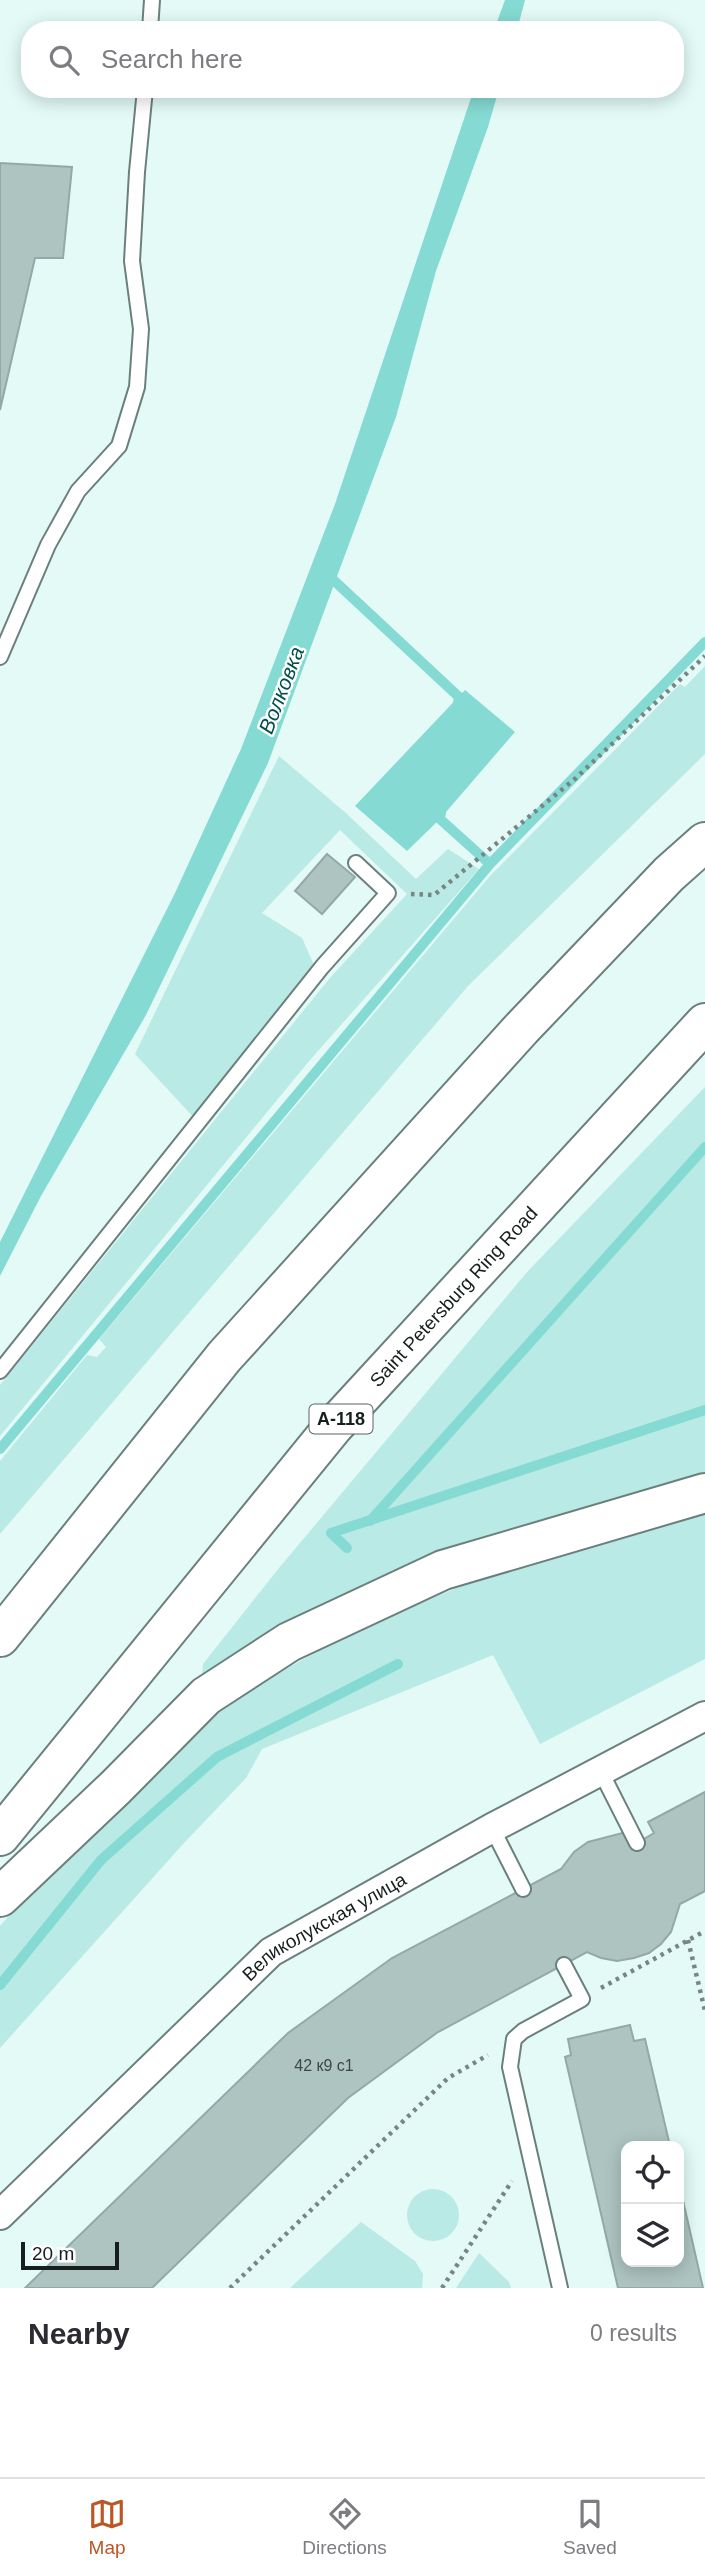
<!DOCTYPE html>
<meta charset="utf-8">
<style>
:root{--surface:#fff;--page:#f7f7f7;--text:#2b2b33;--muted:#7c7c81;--line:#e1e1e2;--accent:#bb5625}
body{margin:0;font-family:Helvetica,sans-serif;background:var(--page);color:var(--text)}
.controls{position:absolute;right:21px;bottom:21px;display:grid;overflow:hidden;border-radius:14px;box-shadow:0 4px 18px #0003}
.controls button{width:63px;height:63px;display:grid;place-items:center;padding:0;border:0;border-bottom:2px solid var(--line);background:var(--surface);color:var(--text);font:35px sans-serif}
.scale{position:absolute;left:21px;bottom:18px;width:98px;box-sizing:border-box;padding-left:7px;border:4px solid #161f1e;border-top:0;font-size:19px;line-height:24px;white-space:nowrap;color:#161f1e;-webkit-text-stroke:5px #fff;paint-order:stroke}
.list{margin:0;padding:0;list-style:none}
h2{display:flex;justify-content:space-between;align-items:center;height:91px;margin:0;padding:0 28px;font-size:30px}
h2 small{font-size:23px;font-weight:400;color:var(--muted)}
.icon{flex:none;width:38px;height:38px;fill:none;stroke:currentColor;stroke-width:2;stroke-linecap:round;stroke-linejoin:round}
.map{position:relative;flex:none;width:705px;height:2288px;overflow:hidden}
.search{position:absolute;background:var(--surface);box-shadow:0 4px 18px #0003;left:21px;right:21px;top:21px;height:77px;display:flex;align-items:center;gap:18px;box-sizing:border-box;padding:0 24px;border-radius:28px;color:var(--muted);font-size:26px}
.sheet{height:189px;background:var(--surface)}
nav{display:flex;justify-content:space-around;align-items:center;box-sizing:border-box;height:98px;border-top:2px solid var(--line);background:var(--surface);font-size:19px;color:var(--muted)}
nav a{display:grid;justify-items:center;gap:4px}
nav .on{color:var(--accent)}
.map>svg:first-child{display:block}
.green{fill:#b9eae5}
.water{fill:#85dbd3}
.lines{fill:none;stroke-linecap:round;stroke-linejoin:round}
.stream{stroke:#85dbd3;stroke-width:10}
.building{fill:#adc4c1;stroke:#93a9a7;stroke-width:2}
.lane-casing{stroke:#6b807d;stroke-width:18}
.street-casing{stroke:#6b807d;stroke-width:32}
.highway-casing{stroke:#6b807d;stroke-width:42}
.path{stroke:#778684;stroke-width:4.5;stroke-dasharray:3.5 5;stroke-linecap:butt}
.lane{stroke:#fff;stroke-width:14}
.street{stroke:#fff;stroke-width:28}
.highway{stroke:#fff;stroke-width:38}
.labels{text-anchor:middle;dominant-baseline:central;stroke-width:5;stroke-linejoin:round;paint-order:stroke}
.number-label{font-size:16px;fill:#3c4847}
.shield{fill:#fff;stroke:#5c6262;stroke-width:2}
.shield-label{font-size:18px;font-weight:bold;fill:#161f1e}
.street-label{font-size:19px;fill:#161f1e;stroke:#fff}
.water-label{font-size:21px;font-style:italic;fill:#00514c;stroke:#fff}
</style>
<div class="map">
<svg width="705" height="2288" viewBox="0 0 705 2288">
<rect width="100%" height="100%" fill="#e3faf7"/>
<!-- green -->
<path class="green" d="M705,666V754L468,986L0,1534V1461L87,1355L97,1357L106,1347L99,1339L490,876L680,684L685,687Z
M279,756L347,814L416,879L448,849L479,869L310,1060L0,1436V1385L329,979L407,894L340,830L262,913L302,938L314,965L196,1120L135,1054Z
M705,1087V1478L202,1677L203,1664L279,1568L528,1271Z
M705,1513V1659L540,1744L493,1655L262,1749L246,1778L184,1843L0,2048V1926C54,1865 107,1797 171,1746C253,1680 350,1632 447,1592C530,1558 619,1537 705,1513Z
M407 2215a26 26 0 1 1 52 0a26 26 0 1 1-52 0Z
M361,2222L415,2261L423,2274L422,2288H290Z
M479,2253L509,2282L511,2288H456Z"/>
<!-- water -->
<path class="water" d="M505,0H525L517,30H494Z
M474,89H499L488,127L436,271L396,417L268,763L146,1015L41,1196L0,1276V1242L175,893L241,749L335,504Z
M465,690L515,732L440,819L407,851L355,806Z"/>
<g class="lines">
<!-- stream -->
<path class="stream" d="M327,574L459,697L457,708
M442,806L440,819L490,864
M0,1449L490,864L705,642
M370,1521L705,1147
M347,1548L331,1533L705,1410
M0,1985L101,1860L217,1757L398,1664"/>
</g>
<!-- building -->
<path class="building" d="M0,163L72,167L63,258H35L0,410Z
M327,854L355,877L322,914L295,891Z
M705,1792V1891L680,1904L671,1932L661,1944L649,1953L634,1958L617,1961L601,1958L587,1952L438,2032L348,2098L152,2288H25L288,2033L392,1958L561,1869L574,1852L588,1842L626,1832L637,1843L654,1833L648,1822Z
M630,2025L634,2041L645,2039L670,2146H626V2262H679V2183L703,2288H618L565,2057L571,2055L568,2039Z"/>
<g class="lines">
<defs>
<path id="lane" d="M150,30L152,0
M0,657L48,545L78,491L119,446L137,387L141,329L132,261L137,172L145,89
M0,1371L322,967L388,893L356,863
M601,1772L637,1843
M492,1828L523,1889
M560,2288L510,2067L514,2039L523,2031L582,1999L564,1965"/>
<g id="street">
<path id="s1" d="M0,2215L271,1952L492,1828L705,1716"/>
</g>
<g id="highway">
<path d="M0,1637L224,1357L522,1028L669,874L705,842"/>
<path id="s2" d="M0,1836L333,1427L705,1023"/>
<path d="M0,1897L115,1788L206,1696L289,1642L443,1570L705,1493"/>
</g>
</defs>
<!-- lane casing -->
<use href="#lane" class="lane-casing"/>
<!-- street casing -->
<use href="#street" class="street-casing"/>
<!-- highway casing -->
<use href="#highway" class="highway-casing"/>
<!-- path -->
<path class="path" d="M411,894L434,895L576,778L705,656
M688,1940L705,2011
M601,1988L705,1931
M230,2288L448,2078L488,2055
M442,2288L512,2181"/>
<!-- lane -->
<use href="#lane" class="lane"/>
<!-- street -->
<use href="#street" class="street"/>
<!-- highway -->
<use href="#highway" class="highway"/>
</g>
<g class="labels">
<!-- number labels -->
<g class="number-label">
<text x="324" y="2065">42 к9 с1</text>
</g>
<!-- shield labels -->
<rect class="shield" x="309.5" y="1404.5" width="63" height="29" rx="5"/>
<g class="shield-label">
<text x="341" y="1419">А-118</text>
</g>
<!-- street labels -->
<g class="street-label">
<text stroke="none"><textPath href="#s2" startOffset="705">Saint Petersburg Ring Road</textPath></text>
<text stroke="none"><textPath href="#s1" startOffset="436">Великолукская улица</textPath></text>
</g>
<!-- water labels -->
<g class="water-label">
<text transform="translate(281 690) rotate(-69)">Волковка</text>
</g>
</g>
</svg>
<div class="controls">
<button><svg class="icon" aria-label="locate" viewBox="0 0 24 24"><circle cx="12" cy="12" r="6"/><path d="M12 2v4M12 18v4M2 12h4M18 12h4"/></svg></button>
<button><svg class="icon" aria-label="layers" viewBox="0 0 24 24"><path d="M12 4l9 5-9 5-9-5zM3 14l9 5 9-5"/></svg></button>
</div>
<div class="scale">20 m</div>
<div class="search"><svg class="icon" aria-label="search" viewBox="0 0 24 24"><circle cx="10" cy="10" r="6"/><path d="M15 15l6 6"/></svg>Search here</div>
</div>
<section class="sheet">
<h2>Nearby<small>0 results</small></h2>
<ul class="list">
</ul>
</section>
<nav>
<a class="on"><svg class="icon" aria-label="map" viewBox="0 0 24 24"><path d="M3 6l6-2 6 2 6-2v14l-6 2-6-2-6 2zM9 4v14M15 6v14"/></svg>Map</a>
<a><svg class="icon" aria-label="directions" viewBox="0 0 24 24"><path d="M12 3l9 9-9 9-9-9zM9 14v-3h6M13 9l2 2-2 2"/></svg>Directions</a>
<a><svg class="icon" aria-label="saved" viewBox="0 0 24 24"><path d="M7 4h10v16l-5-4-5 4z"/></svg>Saved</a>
</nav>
